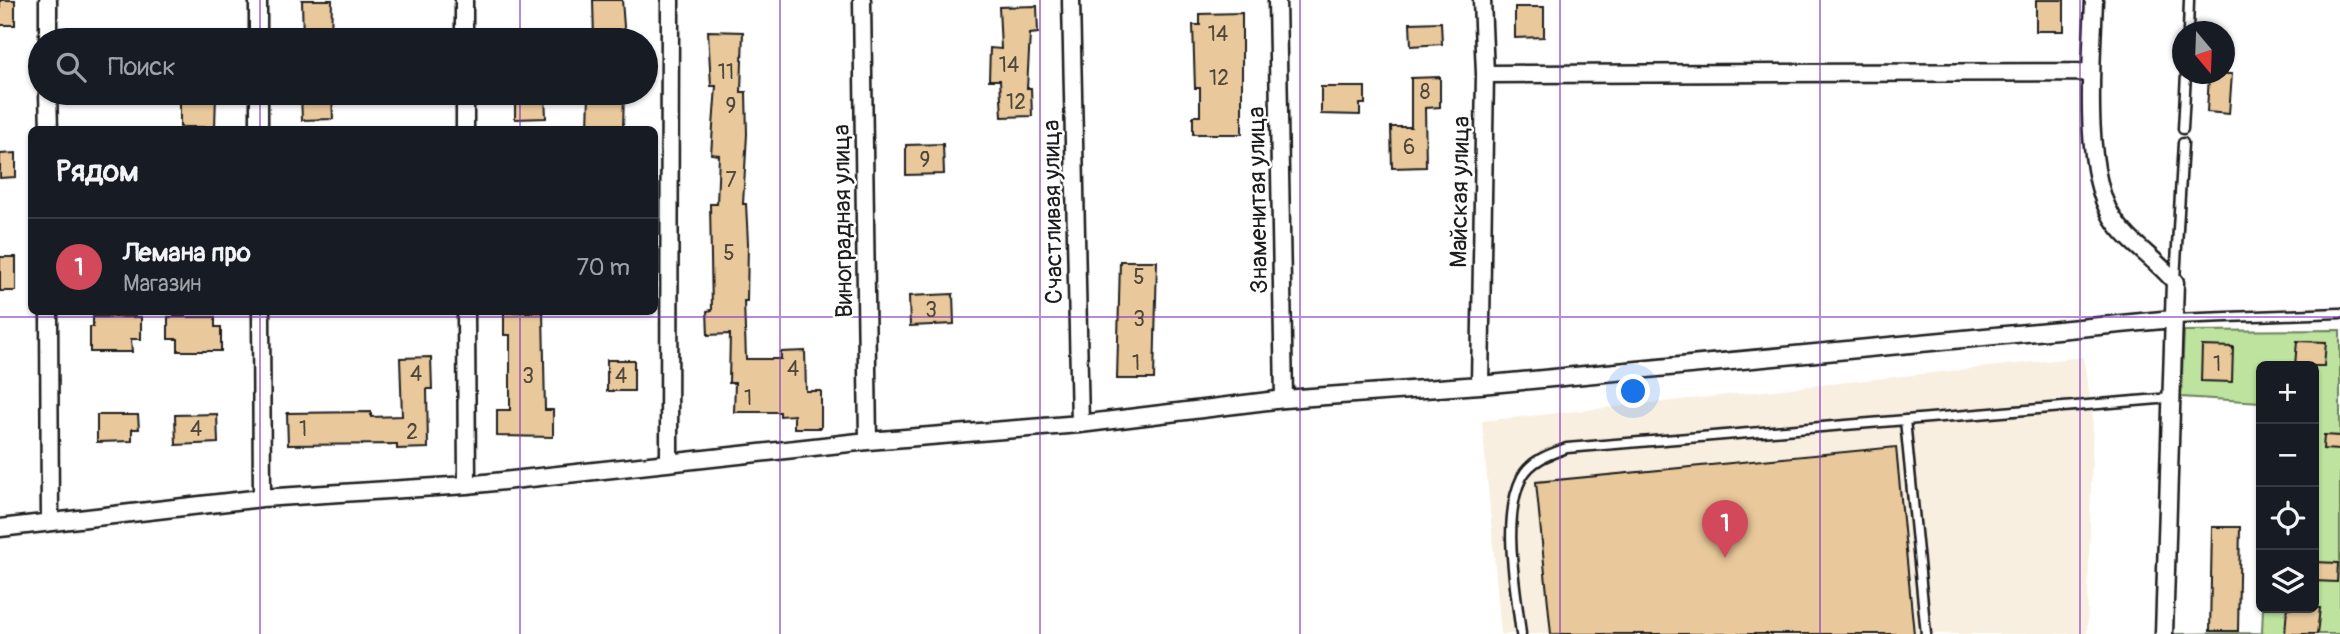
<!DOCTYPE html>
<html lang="ru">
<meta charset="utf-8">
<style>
:root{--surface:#171b24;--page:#20242c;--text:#f1f3f6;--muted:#9ea1a6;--line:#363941;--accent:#d1495b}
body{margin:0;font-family:Pangolin,sans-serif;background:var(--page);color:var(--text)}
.controls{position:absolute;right:21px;bottom:21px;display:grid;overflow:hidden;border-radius:10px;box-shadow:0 2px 5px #0004}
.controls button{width:63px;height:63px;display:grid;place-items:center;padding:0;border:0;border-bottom:2px solid var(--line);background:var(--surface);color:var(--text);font:35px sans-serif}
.compass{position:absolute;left:2172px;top:21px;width:63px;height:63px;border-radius:50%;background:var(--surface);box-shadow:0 2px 5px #0004;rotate:161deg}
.you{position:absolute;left:1634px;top:392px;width:24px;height:24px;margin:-18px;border:5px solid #fff;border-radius:50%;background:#1a73e8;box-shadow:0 0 0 10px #1a73e833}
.badge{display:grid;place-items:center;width:46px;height:46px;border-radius:50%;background:var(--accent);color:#fff;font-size:23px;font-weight:700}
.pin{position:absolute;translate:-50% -58px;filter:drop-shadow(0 2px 4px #0008)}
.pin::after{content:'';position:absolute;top:37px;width:24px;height:21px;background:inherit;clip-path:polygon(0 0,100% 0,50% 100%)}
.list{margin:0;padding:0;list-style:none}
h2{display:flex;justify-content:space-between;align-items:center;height:91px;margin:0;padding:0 28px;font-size:30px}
h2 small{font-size:23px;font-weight:400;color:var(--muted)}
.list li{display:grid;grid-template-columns:46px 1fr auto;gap:21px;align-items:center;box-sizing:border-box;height:98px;padding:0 28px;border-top:2px solid var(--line)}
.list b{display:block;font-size:26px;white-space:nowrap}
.list p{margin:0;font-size:23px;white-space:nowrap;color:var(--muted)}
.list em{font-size:23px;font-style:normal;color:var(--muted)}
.icon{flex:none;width:38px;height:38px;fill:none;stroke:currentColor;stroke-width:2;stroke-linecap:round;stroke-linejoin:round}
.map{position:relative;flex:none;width:2340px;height:634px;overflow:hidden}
.search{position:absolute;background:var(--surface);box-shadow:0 2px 5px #0004;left:28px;top:28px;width:630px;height:77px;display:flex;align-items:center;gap:18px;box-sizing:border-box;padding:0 24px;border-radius:38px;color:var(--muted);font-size:26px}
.panel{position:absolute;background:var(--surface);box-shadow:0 2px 5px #0004;left:28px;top:126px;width:630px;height:189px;border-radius:10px}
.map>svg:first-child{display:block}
.built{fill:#f8efe1}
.green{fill:#bde39e;stroke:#6c805d;stroke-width:2}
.building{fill:#e9c99b;stroke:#1c1c1c;stroke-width:2}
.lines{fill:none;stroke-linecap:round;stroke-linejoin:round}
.service-casing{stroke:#1c1c1c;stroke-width:13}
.minor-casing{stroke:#1c1c1c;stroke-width:21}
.service{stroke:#fff;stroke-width:8}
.minor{stroke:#fff;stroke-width:16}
.grid{fill:none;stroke:#7b2cbf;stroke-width:2;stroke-opacity:0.55}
.labels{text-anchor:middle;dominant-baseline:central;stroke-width:5;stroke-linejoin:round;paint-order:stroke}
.number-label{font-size:21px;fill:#4f473c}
.street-label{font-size:24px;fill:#1c1c1c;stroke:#fff}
</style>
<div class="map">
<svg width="2340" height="634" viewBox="0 0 2340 634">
<rect width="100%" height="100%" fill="#fff"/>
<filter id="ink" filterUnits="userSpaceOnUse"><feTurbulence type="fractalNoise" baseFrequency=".0143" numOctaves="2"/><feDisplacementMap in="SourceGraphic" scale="14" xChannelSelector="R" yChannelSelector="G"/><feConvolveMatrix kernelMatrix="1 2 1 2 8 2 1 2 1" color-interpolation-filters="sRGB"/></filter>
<g filter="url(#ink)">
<!-- built -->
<path class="built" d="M2083,357L2093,416L2087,634H1501L1482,421Z"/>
<!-- green -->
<path class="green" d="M2340,330V634H2172L2262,633L2263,608H2314V366H2261V402L2181,397L2184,331Z"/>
<!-- building -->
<path class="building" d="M0,0H15V25H0Z
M302,0H332L331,40H303Z
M593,0H622L625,40H594Z
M2036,0H2064V31H2036Z
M1037,6L1038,33L1030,34L1027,88H1031L1032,116L1002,117L1000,80H989L990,48L1001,49L999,7Z
M1515,7H1544V37L1515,38Z
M1242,13V134H1193V116H1200V88H1195L1193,25H1200V14Z
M1441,22L1442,44L1411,46L1410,23Z
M708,31L743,32L741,92H746L747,134L743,204H746L748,243L747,301H744L746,359H781V352L805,351L806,391H821V428H794V415L780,416V412H734L735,383H729L730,334L708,335L707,311L712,310L710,204H717L719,155L711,154L716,86H711Z
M2209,74H2232L2229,114L2207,112Z
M1440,77V107L1425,108L1426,167L1392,168L1391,127H1411V78Z
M1321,87H1365V104H1360V115L1321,114Z
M301,93H332L333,119L302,120Z
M515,93H545L546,118L515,119Z
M589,93H624L623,129H588Z
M180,95H216L215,127H180Z
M943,144L944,174L906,175V145Z
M16,153V177L0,178V154Z
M0,257H16V291H0Z
M1120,261H1157L1154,379H1117Z
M953,294L954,324L910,326L909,296Z
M504,312H543L545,410H553V437L497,436V410H510V335H504Z
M93,317H141V339H131L132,352H90V327H93Z
M168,317H215V327H221V351H178V339H168Z
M2297,341L2326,342L2324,366H2295Z
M2202,346L2233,347L2232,382L2201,381Z
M431,357L432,389H427L428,448L397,449V444L288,445L287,413L371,412V417L402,416L400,358Z
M607,360H634V391H607Z
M217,414L218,443L176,445L175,415Z
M97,415H138L139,429H132V441L97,442Z
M2324,435L2340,436V450L2323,449Z
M1896,447L1914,634H1551L1536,482Z
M2212,527H2240L2238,631H2210Z
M2314,562L2338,563L2337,582L2314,581Z
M2287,608H2320L2317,634H2285Z"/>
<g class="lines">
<defs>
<path id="service" d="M2188,32L2189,0
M2183,129L2186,74
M2175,280L2183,143
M2173,319L2340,313
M1905,420L1926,634
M1521,634C1516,589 1501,518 1522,477C1531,460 1550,454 1567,448L2171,398"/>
<path id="minor" d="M48,0V40
M258,0V40
M464,0V40
M862,0L868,441
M1071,0L1080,424
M1277,0L1284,399
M2094,0C2092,57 2082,168 2112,217C2129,244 2155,258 2175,282L2164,634
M1485,74L2091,72
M48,93L49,130
M259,93V130
M465,93V130
M49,312L50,522
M261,312L262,498
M466,312L467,485
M1480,385L1485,74L1482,0
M669,462L670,0
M0,528L262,498L467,485L868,441L1080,424L1284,399L1480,385L2173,319"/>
</defs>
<!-- service casing -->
<use href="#service" class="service-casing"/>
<!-- minor casing -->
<use href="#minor" class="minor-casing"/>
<!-- service -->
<use href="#service" class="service"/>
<!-- minor -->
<use href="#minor" class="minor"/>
</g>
</g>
<!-- grid -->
<path class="grid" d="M260,0V40M520,0V40M780,0V634M1040,0V634M1300,0V634M1560,0V634M1820,0V634M2080,0V634M260,93V130M520,93V130M260,312V634M520,312V634M0,317H2340"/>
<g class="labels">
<!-- number labels -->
<g class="number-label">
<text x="1218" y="34">14</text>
<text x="1009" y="65">14</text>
<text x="726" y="72">11</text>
<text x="1219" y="78">12</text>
<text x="1425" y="92">8</text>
<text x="1016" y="102">12</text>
<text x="731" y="106">9</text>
<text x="1409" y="147">6</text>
<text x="925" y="160">9</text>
<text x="731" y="180">7</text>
<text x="729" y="253">5</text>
<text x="1139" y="277">5</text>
<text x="931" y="310">3</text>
<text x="1139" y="319">3</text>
<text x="1136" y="363">1</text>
<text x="2217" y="364">1</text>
<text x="793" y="369">4</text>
<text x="416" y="374">4</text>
<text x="528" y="376">3</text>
<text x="621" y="376">4</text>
<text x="748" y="398">1</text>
<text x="196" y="429">4</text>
<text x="303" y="429">1</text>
<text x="412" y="432">2</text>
</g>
<!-- street labels -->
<g class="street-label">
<text transform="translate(1460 192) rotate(-89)">Майская улица</text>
<text transform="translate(1258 200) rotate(-91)">Знаменитая улица</text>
<text transform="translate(1053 212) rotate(-91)">Счастливая улица</text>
<text transform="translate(843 221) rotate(-91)">Виноградная улица</text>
</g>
</g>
</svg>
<div class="controls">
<button>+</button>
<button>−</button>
<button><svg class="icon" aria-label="locate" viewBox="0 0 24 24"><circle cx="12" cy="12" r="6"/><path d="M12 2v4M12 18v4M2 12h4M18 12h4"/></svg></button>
<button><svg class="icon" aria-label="layers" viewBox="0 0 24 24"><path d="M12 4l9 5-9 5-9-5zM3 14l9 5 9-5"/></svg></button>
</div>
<svg class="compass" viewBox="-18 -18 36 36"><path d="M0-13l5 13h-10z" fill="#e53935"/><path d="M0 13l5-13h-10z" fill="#9ea1a6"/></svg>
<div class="you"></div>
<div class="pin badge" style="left:1725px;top:558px">1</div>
<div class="search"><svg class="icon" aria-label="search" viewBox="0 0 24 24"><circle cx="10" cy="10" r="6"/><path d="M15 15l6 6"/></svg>Поиск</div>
<section class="panel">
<h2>Рядом<small></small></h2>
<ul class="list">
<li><span class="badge">1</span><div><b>Лемана про</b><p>Магазин</p></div><em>70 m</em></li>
</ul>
</section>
</div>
